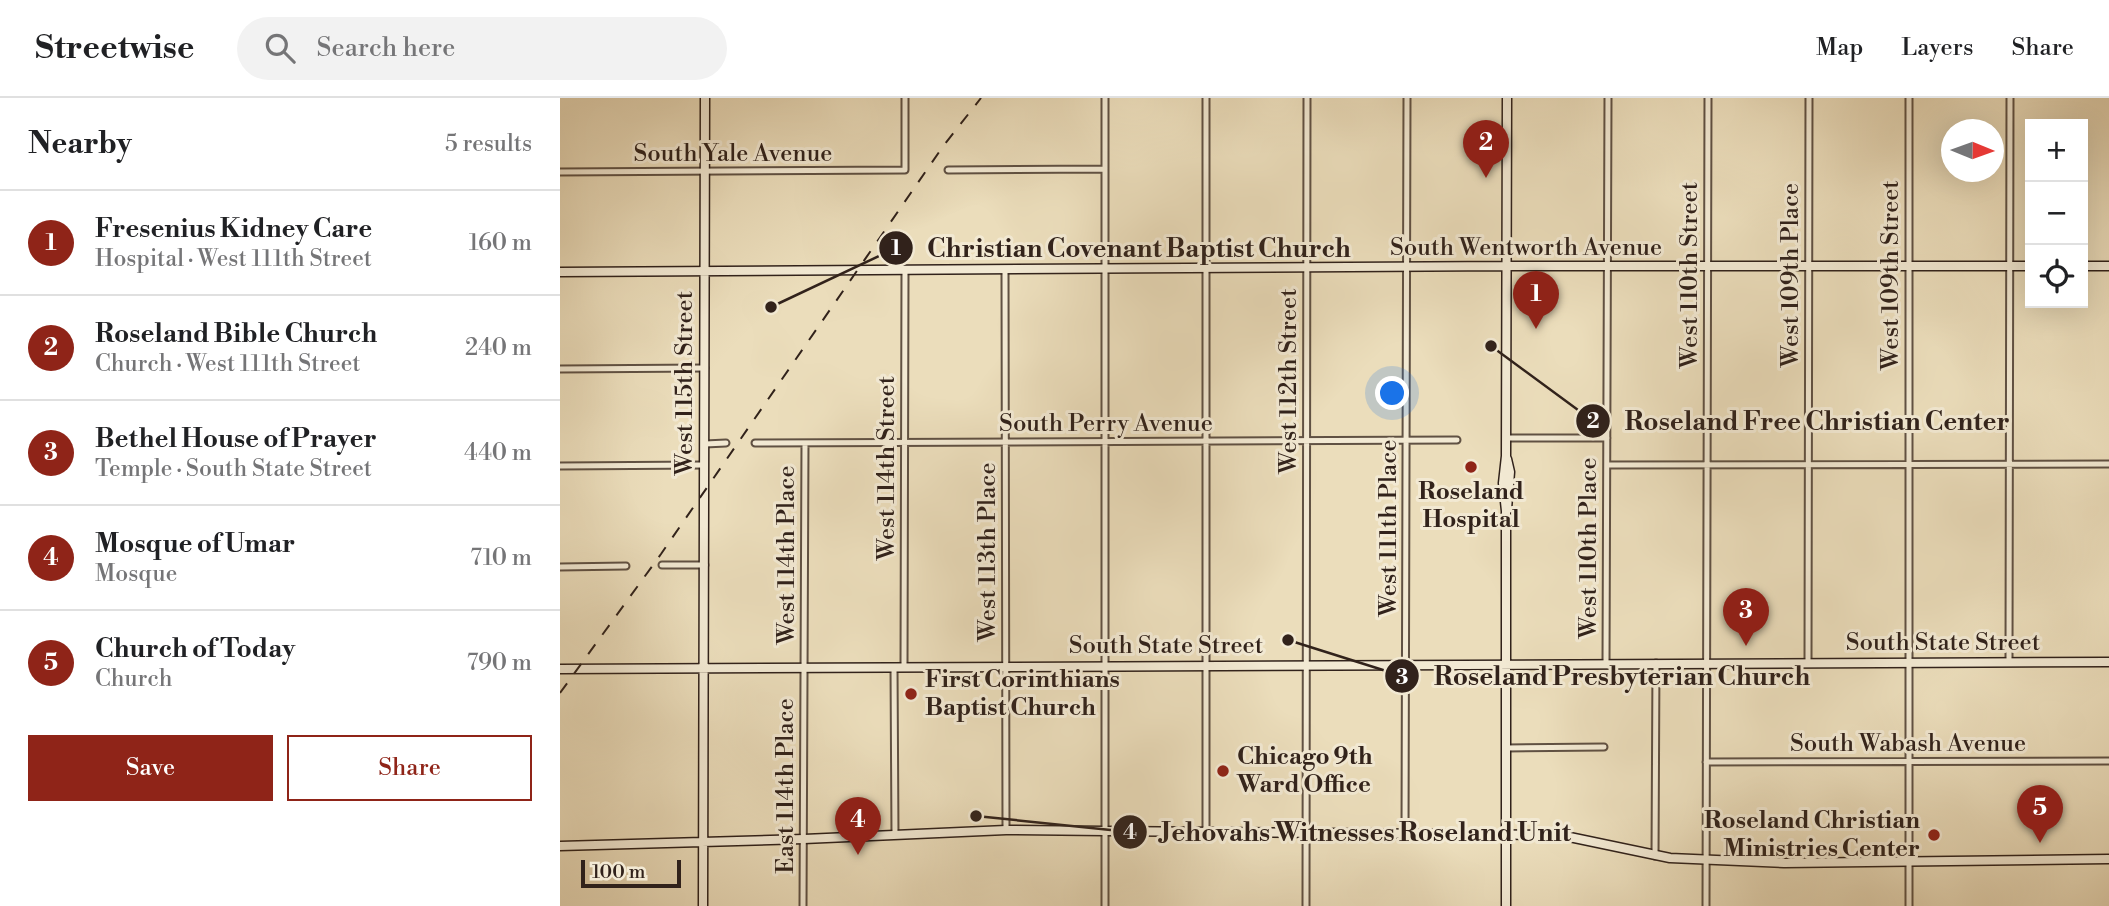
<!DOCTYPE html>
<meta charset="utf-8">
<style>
:root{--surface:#fff;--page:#f2f2f2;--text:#202124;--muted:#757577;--line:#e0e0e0;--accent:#8f2418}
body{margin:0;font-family:"Libre Bodoni",serif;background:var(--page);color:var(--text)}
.controls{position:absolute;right:21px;top:21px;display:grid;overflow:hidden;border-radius:0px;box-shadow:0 7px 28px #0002}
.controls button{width:63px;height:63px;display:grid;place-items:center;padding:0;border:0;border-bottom:2px solid var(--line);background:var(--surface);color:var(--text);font:35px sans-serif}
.compass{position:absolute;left:1381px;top:21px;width:63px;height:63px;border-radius:50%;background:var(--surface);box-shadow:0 7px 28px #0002;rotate:91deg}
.scale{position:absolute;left:21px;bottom:18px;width:100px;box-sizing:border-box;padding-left:7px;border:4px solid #31221b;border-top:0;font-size:19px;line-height:24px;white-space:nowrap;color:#31221b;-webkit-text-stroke:5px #f2e9d3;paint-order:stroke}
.you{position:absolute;left:833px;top:296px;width:24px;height:24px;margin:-18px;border:5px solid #fff;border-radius:50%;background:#1a73e8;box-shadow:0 0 0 10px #1a73e833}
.badge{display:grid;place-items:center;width:46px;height:46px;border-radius:50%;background:var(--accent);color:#fff;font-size:23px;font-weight:700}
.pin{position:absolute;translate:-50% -58px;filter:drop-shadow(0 2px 4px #0008)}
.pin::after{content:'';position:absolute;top:37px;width:24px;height:21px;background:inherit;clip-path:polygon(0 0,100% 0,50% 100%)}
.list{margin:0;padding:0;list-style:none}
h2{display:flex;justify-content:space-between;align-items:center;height:91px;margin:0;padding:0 28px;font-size:30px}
h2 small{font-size:23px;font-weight:400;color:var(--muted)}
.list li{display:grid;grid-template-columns:46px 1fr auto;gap:21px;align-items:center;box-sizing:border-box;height:105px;padding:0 28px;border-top:2px solid var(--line)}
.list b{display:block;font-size:26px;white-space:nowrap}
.list p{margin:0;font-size:23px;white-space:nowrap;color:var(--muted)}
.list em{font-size:23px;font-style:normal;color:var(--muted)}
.actions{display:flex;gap:14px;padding:21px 28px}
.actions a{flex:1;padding:16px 0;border:2px solid var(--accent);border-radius:0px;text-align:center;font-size:24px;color:var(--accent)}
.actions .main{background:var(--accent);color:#fff}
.icon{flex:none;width:38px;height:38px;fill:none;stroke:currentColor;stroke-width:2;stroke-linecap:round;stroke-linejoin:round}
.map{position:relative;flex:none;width:1549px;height:808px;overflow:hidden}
header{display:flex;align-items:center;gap:42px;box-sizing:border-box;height:98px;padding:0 35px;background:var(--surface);border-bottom:2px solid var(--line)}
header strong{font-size:33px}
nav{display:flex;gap:38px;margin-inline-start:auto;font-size:24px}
.search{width:490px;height:63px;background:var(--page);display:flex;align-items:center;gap:18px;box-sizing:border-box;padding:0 24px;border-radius:38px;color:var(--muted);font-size:26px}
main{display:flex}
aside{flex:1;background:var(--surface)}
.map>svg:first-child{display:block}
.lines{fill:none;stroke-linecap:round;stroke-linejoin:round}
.street-casing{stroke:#605143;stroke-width:9}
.secondary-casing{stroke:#31221b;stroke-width:11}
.street{stroke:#f2e9d3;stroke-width:5}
.secondary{stroke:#f2e9d3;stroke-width:8}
.rail{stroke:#31221b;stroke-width:2;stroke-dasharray:12 12;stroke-linecap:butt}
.poi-dot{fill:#8f2418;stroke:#f2e9d3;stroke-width:2.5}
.labels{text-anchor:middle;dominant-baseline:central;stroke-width:6;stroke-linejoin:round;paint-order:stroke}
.street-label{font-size:24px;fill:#31221b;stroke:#f2e9d3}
.poi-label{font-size:24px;font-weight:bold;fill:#31221b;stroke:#f2e9d3;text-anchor:start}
.leader{fill:none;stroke:#31221b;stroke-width:2.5}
.callout-dot{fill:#31221b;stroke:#f2e9d3;stroke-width:2.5}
.mark-label{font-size:21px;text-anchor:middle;font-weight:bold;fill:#fff}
.callout-label{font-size:26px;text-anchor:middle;font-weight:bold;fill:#31221b;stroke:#f2e9d3;stroke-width:6;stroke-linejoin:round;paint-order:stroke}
</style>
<header>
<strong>Streetwise</strong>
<div class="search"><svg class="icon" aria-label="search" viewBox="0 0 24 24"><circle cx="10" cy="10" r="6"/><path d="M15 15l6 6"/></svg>Search here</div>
<nav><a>Map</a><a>Layers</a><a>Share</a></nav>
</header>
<main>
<aside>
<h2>Nearby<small>5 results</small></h2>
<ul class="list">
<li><span class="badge">1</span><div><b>Fresenius Kidney Care</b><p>Hospital · West 111th Street</p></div><em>160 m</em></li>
<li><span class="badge">2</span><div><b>Roseland Bible Church</b><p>Church · West 111th Street</p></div><em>240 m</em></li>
<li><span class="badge">3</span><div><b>Bethel House of Prayer</b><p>Temple · South State Street</p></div><em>440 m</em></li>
<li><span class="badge">4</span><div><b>Mosque of Umar</b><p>Mosque</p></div><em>710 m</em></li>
<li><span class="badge">5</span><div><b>Church of Today</b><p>Church</p></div><em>790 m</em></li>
</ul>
<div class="actions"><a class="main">Save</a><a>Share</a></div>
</aside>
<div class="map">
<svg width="1549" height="808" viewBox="0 0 1549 808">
<rect width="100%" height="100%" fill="#ebddbb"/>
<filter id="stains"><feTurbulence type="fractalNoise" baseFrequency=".00286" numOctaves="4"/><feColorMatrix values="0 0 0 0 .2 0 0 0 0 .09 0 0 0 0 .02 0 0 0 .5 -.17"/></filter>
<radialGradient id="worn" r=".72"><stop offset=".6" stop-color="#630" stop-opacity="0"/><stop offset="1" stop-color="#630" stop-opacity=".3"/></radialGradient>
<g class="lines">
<defs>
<path id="street" d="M388,72L545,71
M0,74L345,72V0
M445,172L446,732
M0,271L145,270
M946,340H1047
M195,345L897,342
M145,346L166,345
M1047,367L1549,366
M0,368L144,367
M102,467H145
M0,469L66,468
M1449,564L1450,0
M1046,565L1048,0
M1248,565L1249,0
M334,569L335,737
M344,569L345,172
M946,650L1044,649
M1146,664L1549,663
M646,734V0
M845,736L847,0
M1095,758L1096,565
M243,808L245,345
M545,808V0
M746,808L747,0
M1146,808L1148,0
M1349,808V0"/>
<path id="secondary" d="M1523,168H1549
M0,174L947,168H1470
M947,361L950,374L947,411
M0,571L1549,564
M0,748L244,741L446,732L545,733L1000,737L1110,760L1224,765L1549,761
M143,808L145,0
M946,808V413L943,385L946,358L947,0"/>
</defs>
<!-- street casing -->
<use href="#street" class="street-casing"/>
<!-- secondary casing -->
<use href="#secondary" class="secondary-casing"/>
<!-- street -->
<use href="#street" class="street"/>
<!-- secondary -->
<use href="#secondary" class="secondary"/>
<!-- rail -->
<path class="rail" d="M0,595L101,456L384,47L421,0"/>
</g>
<!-- markers -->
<g class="poi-dot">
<circle cx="911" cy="369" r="7"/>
<circle cx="351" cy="596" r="7"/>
<circle cx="663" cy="673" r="7"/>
<circle cx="1374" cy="737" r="7"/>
</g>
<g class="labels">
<!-- street labels -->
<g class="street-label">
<text x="173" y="56">South Yale Avenue</text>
<text x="966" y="150">South Wentworth Avenue</text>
<text transform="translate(1130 177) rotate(-90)">West 110th Street</text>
<text transform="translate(1231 177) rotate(-90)">West 109th Place</text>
<text transform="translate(1331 177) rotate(-90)">West 109th Street</text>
<text transform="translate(729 283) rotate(-90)">West 112th Street</text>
<text transform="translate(125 285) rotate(-90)">West 115th Street</text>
<text x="546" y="326">South Perry Avenue</text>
<text transform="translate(327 370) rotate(-90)">West 114th Street</text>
<text transform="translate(829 430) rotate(-90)">West 111th Place</text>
<text transform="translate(1029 450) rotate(-90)">West 110th Place</text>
<text transform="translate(428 454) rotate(-90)">West 113th Place</text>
<text transform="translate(227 457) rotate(-90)">West 114th Place</text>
<text x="1383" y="545">South State Street</text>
<text x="606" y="548">South State Street</text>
<text x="1348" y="646">South Wabash Avenue</text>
<text transform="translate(226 688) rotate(-90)">East 114th Place</text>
</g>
<!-- poi labels -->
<g class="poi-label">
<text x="911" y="394" text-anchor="middle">Roseland<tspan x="911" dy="28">Hospital</tspan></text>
<text x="365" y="582">First Corinthians<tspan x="365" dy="28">Baptist Church</tspan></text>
<text x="677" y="659">Chicago 9th<tspan x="677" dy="28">Ward Office</tspan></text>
<text x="1360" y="723" text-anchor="end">Roseland Christian<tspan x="1360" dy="28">Ministries Center</tspan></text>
</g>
</g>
<!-- callouts -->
<path class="leader" d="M211 209L336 150M931 248L1033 323M728 542L842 578M416 718L570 734"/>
<g class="callout-dot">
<circle cx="211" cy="209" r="7"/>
<circle cx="931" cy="248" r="7"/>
<circle cx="728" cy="542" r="7"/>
<circle cx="416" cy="718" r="7"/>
<circle cx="336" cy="150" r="18"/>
<circle cx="1033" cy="323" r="18"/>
<circle cx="842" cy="578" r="18"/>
<circle cx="570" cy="734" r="18"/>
</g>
<g class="mark-label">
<text x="336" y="157">1</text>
<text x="1033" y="330">2</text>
<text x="842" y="586">3</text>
<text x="570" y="741">4</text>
</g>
<g class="callout-label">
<text x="579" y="159">Christian Covenant Baptist Church</text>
<text x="1257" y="332">Roseland Free Christian Center</text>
<text x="1062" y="587">Roseland Presbyterian Church</text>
<text x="806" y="743">Jehovahs Witnesses Roseland Unit</text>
</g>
<rect width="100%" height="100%" filter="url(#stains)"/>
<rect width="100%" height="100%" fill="url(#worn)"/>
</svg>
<div class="controls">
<button>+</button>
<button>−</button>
<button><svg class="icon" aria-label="locate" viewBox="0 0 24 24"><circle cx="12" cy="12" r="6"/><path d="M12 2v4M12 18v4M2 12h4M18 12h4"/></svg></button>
</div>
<svg class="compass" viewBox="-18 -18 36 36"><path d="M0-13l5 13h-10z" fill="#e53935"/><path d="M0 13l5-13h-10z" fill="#757577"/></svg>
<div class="scale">100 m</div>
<div class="you"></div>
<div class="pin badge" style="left:976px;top:231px">1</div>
<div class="pin badge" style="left:926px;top:80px">2</div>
<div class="pin badge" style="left:1186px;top:548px">3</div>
<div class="pin badge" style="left:298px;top:757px">4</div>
<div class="pin badge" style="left:1480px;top:745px">5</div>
</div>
</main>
